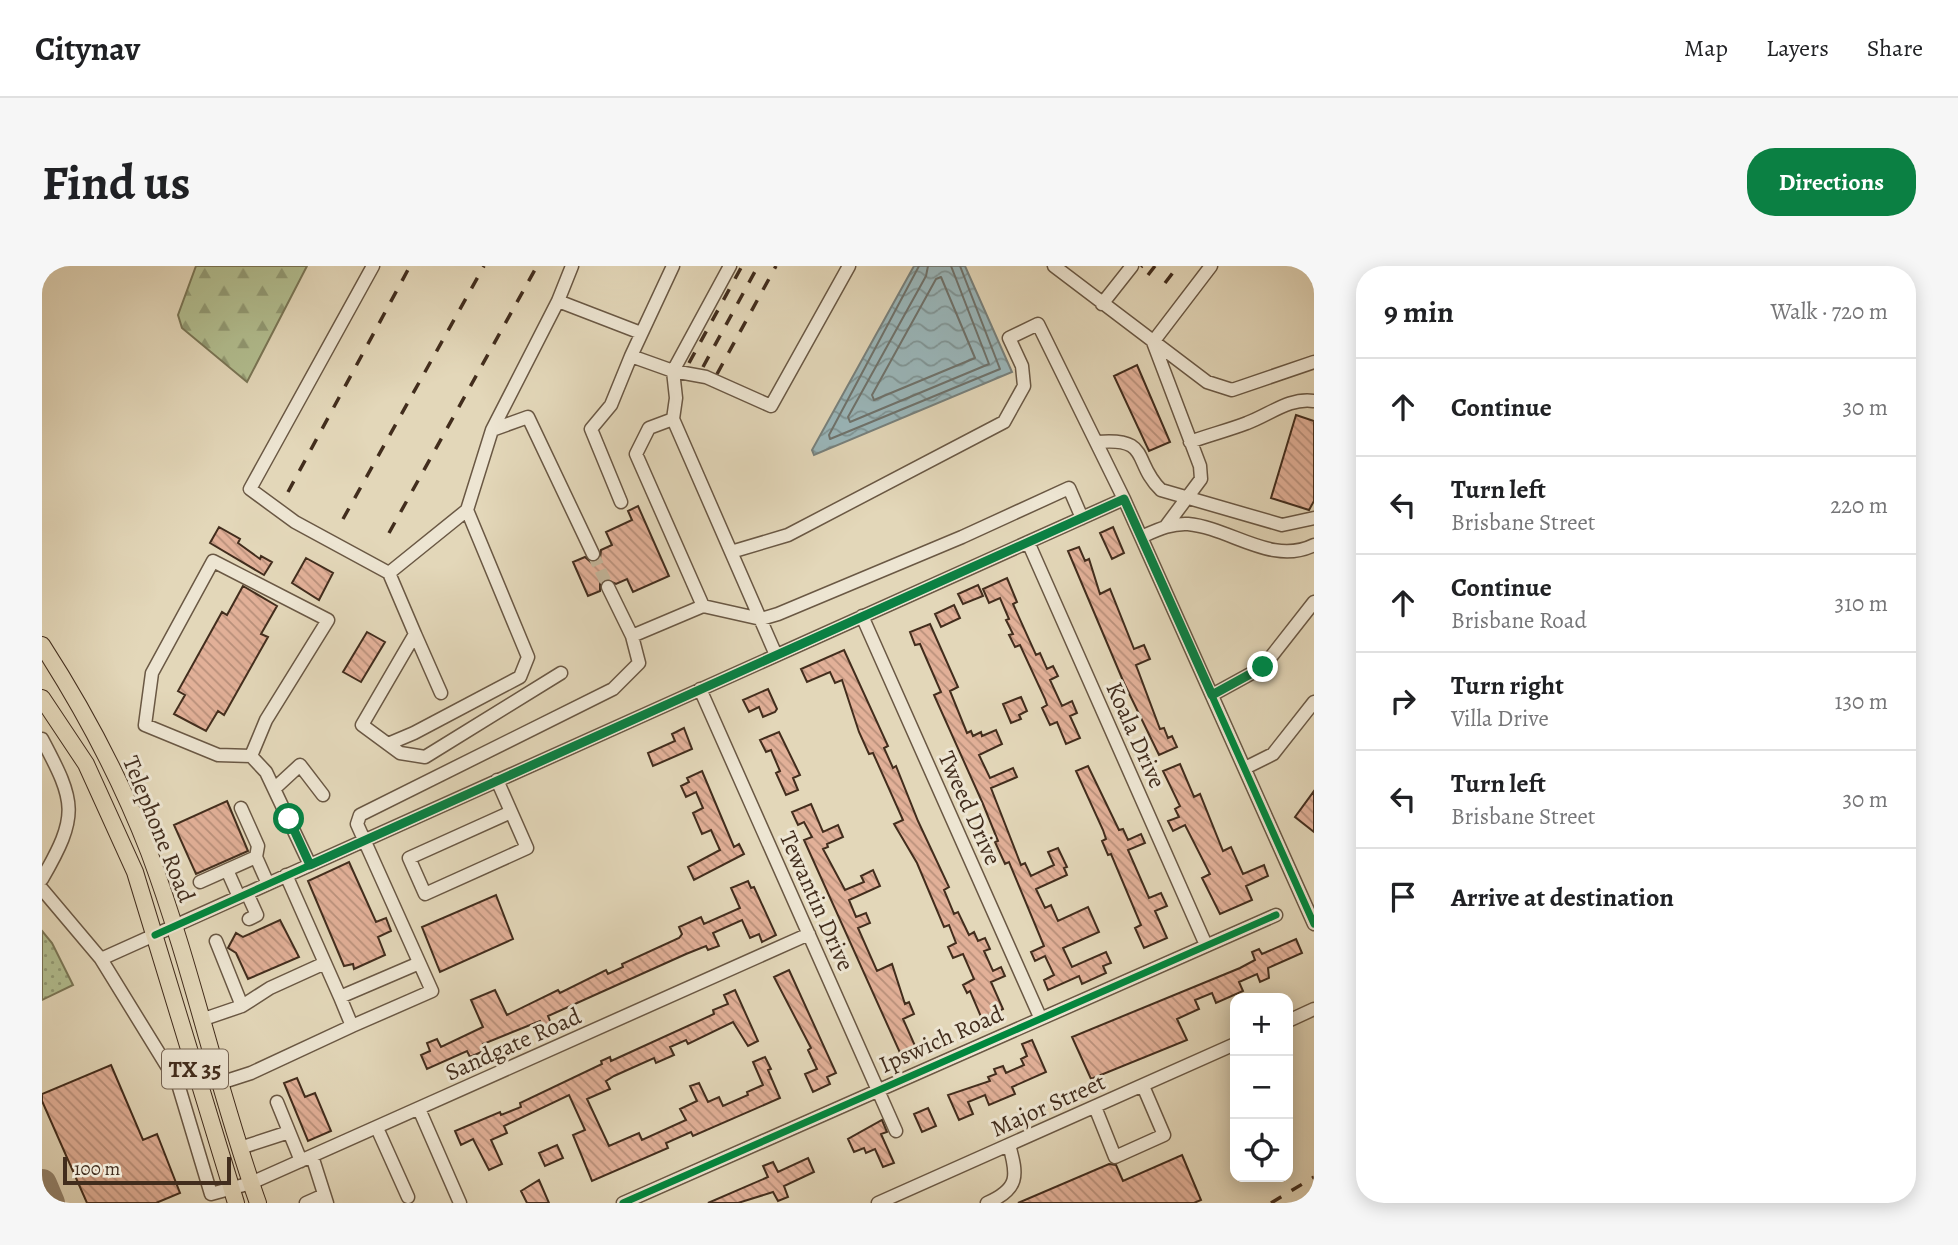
<!DOCTYPE html>
<meta charset="utf-8">
<style>
:root{--surface:#fff;--page:#f6f6f6;--text:#202124;--muted:#757577;--line:#e0e0e0;--accent:#0b8043}
body{margin:0;font-family:Alegreya,serif;background:var(--page);color:var(--text)}
.controls{position:absolute;right:21px;bottom:21px;display:grid;overflow:hidden;border-radius:14px;box-shadow:0 4px 18px #0003}
.controls button{width:63px;height:63px;display:grid;place-items:center;padding:0;border:0;border-bottom:2px solid var(--line);background:var(--surface);color:var(--text);font:35px sans-serif}
.scale{position:absolute;left:21px;bottom:18px;width:168px;box-sizing:border-box;padding-left:7px;border:4px solid #422d1d;border-top:0;font-size:19px;line-height:24px;white-space:nowrap;color:#422d1d;-webkit-text-stroke:5px #ede5d2;paint-order:stroke}
.stop{position:absolute;width:21px;height:21px;margin:-16px;border:5px solid #0b8043;border-radius:50%;background:#fff}
.stop.end{background:#0b8043;border-color:#fff;box-shadow:0 2px 7px #0008}
.list{margin:0;padding:0;list-style:none}
h2{display:flex;justify-content:space-between;align-items:center;height:91px;margin:0;padding:0 28px;font-size:30px}
h2 small{font-size:23px;font-weight:400;color:var(--muted)}
.list li{display:grid;grid-template-columns:46px 1fr auto;gap:21px;align-items:center;box-sizing:border-box;height:98px;padding:0 28px;border-top:2px solid var(--line)}
.list b{display:block;font-size:26px;white-space:nowrap}
.list p{margin:0;font-size:23px;white-space:nowrap;color:var(--muted)}
.list em{font-size:23px;font-style:normal;color:var(--muted)}
.icon{flex:none;width:38px;height:38px;fill:none;stroke:currentColor;stroke-width:2;stroke-linecap:round;stroke-linejoin:round}
.map{position:relative;flex:none;width:1272px;height:937px;overflow:hidden;border-radius:28px}
header{display:flex;align-items:center;gap:42px;box-sizing:border-box;height:98px;padding:0 35px;background:var(--surface);border-bottom:2px solid var(--line)}
header strong{font-size:33px}
nav{display:flex;gap:38px;margin-inline-start:auto;font-size:24px}
.intro{display:flex;align-items:center;justify-content:space-between;box-sizing:border-box;height:168px;padding:0 42px}
h1{margin:0;font-size:49px}
.button{padding:18px 32px;border-radius:28px;background:var(--accent);color:#fff;font-size:24px;font-weight:700}
main{display:flex;gap:42px;padding:0 42px}
aside{flex:1;background:var(--surface);border-radius:28px;box-shadow:0 4px 18px #0003}
.map>svg:first-child{display:block}
.grass{fill:url(#grass-dots);stroke:#7a7656;stroke-width:2}
.forest{fill:url(#forest-firs);stroke:#7a7656;stroke-width:2}
.water{fill:url(#water-waves);stroke:#77807c;stroke-width:2}
.lines{fill:none;stroke-linecap:round;stroke-linejoin:round}
.shore{stroke:#6e726c;stroke-width:2}
.taxiway{stroke:#92826b;stroke-width:30}
.building{fill:url(#building-back-hatch);stroke:#422d1d;stroke-width:2}
.minor-tunnel{stroke:#c3b59a;stroke-width:12;stroke-dasharray:12 6;stroke-linecap:butt}
.minor-casing{stroke:#6a5844;stroke-width:15}
.major-casing{stroke:#422d1d;stroke-width:18}
.minor{stroke:#ede5d2;stroke-width:12}
.major{stroke:#e3d7b9;stroke-width:16}
.rail{stroke:#422d1d;stroke-width:3.5;stroke-dasharray:12 12;stroke-linecap:butt}
.cycleway-casing{stroke:#ede5d2;stroke-width:11}
.cycleway{stroke:#00873e;stroke-width:7}
.route{stroke:#0b8043;stroke-width:9}
.labels{text-anchor:middle;dominant-baseline:central;stroke-width:6;stroke-linejoin:round;paint-order:stroke}
.shield{fill:#ede5d2;stroke:#756453;stroke-width:2}
.shield-label{font-size:23px;font-weight:bold;fill:#422d1d}
.street-label{font-size:24px;fill:#422d1d;stroke:#ede5d2}
</style>
<header>
<strong>Citynav</strong>
<nav><a>Map</a><a>Layers</a><a>Share</a></nav>
</header>
<div class="intro"><h1>Find us</h1><a class="button">Directions</a></div>
<main>
<div class="map">
<svg width="1272" height="937" viewBox="0 0 1272 937">
<defs>
<pattern id="grass-dots" width="8" height="8" patternUnits="userSpaceOnUse" patternTransform="scale(1.75)"><rect width="8" height="8" fill="#b2be90"/><path d="M2 2h.1M6 6h.1" fill="none" stroke="#929b75" stroke-width="1.8" stroke-linecap="round"/></pattern>
<pattern id="forest-firs" width="22" height="20" patternUnits="userSpaceOnUse" patternTransform="scale(1.75)"><rect width="22" height="20" fill="#b2be90"/><path d="M5 1l3.5 6h-7zM16 11l3.5 6h-7z" fill="#929b75"/></pattern>
<pattern id="water-waves" width="16" height="10" patternUnits="userSpaceOnUse" patternTransform="scale(1.75)"><rect width="16" height="10" fill="#9ab7bb"/><path d="M0 5q4-4 8 0t8 0" fill="none" stroke="#7f9597"/></pattern>
<pattern id="building-back-hatch" width="6" height="6" patternUnits="userSpaceOnUse" patternTransform="scale(1.75)"><rect width="6" height="6" fill="#e2b098"/><path d="M-1 5l2 2M0 0l6 6M5-1l2 2" fill="none" stroke="#b9907b"/></pattern>
</defs>
<rect width="100%" height="100%" fill="#e3d7b9"/>
<filter id="stains"><feTurbulence type="fractalNoise" baseFrequency=".00286" numOctaves="4"/><feColorMatrix values="0 0 0 0 .2 0 0 0 0 .09 0 0 0 0 .02 0 0 0 .5 -.17"/></filter>
<radialGradient id="worn" r=".72"><stop offset=".6" stop-color="#630" stop-opacity="0"/><stop offset="1" stop-color="#630" stop-opacity=".3"/></radialGradient>
<!-- grass -->
<path class="grass" d="M0,665L10,677L31,719L0,734Z"/>
<!-- forest -->
<path class="forest" d="M154,0H265L205,116L140,62L136,49Z"/>
<!-- water -->
<path class="water" d="M872,0H923L970,106L772,189L770,184Z"/>
<g class="lines">
<!-- shore -->
<path class="shore" d="M877,0L787,169L788,173L958,103L918,0
M886,0L884,10L806,151L808,156L947,98L909,0
M899,11L933,92L832,134L830,129L894,13Z"/>
<!-- taxiway -->
<path class="taxiway" d="M0,918L8,937"/>
</g>
<!-- building -->
<path class="building" d="M1095,99L1128,176L1107,185L1072,110Z
M1254,149L1272,155V235L1267,244L1229,232Z
M596,240L627,310L591,326L585,313L574,318L563,313L558,317V325L546,330L531,296L543,291L550,297L558,293L559,284L570,279L564,266L590,254L586,245Z
M177,261L198,273L196,277L218,293L219,290L230,296L222,309L168,277Z
M1071,261L1082,287L1070,293L1058,267Z
M1037,281L1043,295L1047,293L1058,328L1068,323L1092,383L1102,379L1108,393L1094,399L1118,463L1122,462L1126,472L1130,470L1135,481L1117,489L1082,417L1026,285Z
M264,292L291,307L277,334L250,317Z
M965,312L975,336L971,338L994,389L998,387L1005,403L1011,400L1016,410L1008,414L1020,440L1030,435L1035,447L1028,450L1038,472L1024,478L1015,456L1008,459L1000,442L1005,439L1003,433L978,379L973,381L967,369L971,368L964,354L967,353L958,332L947,337L941,323Z
M936,319L941,330L921,338L916,328Z
M201,320L235,340L219,368L226,371L182,449L176,445L164,465L132,448L143,429L136,425L180,346L185,349Z
M912,339L918,352L899,361L893,348Z
M888,358L916,421L908,425L925,467L929,465L931,470L939,466L940,470L954,464L960,478L937,489L948,512L971,502L975,511L949,522L979,599L983,597L989,610L1012,599L1006,586L1016,582L1025,601L1022,602L1025,609L994,623L1003,642L1009,639L1016,655L1046,641L1057,666L1021,682L1030,701L1064,686L1069,697L1061,700L1064,707L1040,718L1037,710L1006,724L1002,714L1012,709L1003,690L993,695L989,686L1002,680L967,596L963,598L953,576L956,575L941,538L892,429L899,426L878,378L873,379L868,366Z
M325,366L343,376L319,416L301,406Z
M802,384L846,480L842,482L851,502L854,500L876,555L907,621L902,624L912,648L916,646L927,669L932,666L936,675L943,672L948,683L942,685L951,705L959,701L963,710L949,716L961,743L940,753L928,725L925,727L921,719L932,713L921,688L911,692L906,681L914,677L907,659L902,661L875,597L852,558L861,554L831,487L827,488L817,466L800,414L793,417L788,406L765,416L759,403Z
M726,423L735,443L733,446L721,451L717,441L707,446L701,434Z
M979,431L985,445L977,449L979,453L969,457L961,438Z
M642,462L650,483L611,500L606,487L633,475L630,468Z
M737,466L758,509L751,512L756,524L744,529L734,507L738,505L729,484L724,486L718,474Z
M1138,498L1152,531L1158,528L1181,585L1189,581L1201,608L1222,599L1226,610L1204,620L1210,634L1178,648L1160,612L1168,608L1143,559L1131,565L1126,555L1137,551L1133,543L1138,540L1121,505Z
M1046,500L1077,564L1081,563L1086,574L1099,568L1103,577L1086,584L1107,632L1119,627L1125,640L1113,645L1125,672L1102,682L1093,662L1099,659L1069,588L1066,589L1060,575L1064,573L1061,564L1034,505Z
M660,505L692,581L697,578L702,588L652,614L646,601L678,584L669,564L660,568L651,547L661,542L654,526L644,531L639,520L647,516L645,512Z
M1272,525V566L1253,551Z
M185,535L206,585L154,608L132,559Z
M769,538L781,566L796,559L801,571L785,578L786,581L781,583L803,624L822,616L819,610L831,604L838,620L807,634L814,651L824,647L828,657L816,662L835,705L850,698L863,738L867,736L872,748L861,753L874,782L859,789L762,574L770,571L762,556L756,559L750,546Z
M307,596L334,656L344,652L349,665L336,671L343,689L312,703L311,698L302,700L266,615Z
M706,615L709,622L712,621L734,669L720,676L717,668L708,672L700,654L671,667L677,680L666,684L664,680L644,688L506,750L510,760L502,763L498,755L441,778L444,784L428,791L425,785L385,803L379,789L388,785L385,777L395,773L399,781L441,761L429,734L453,724L465,749L516,724L518,727L564,704L566,708L581,701L580,698L637,672L640,668L637,661L659,651L662,658L698,642L689,622Z
M454,629L471,673L398,706L380,661Z
M238,654L257,691L206,713L194,687L186,682L194,667L201,671Z
M1254,673L1260,687L1226,702L1227,712L1218,716L1215,708L1197,716L1201,725L1174,737L1170,727L1153,734L1157,743L1135,753L1145,774L1049,813L1030,771L1198,702L1213,694L1210,686L1217,683L1220,688Z
M747,704L794,807L785,811L788,818L771,826L763,808L775,803L766,784L769,782L732,711Z
M693,724L716,775L706,780L691,756L646,778L644,774L628,781L632,789L614,797L612,792L572,810L564,815L568,823L545,833L567,880L597,867L600,874L644,854L638,843L655,835L648,820L657,817L666,836L677,831L681,840L706,829L705,826L721,819L711,796L723,791L729,803L726,804L738,832L651,870L649,866L624,877L626,882L550,915L531,869L543,864L527,829L462,860L465,867L449,874L460,898L447,904L431,873L419,879L413,865L458,846L459,849L479,841L478,837L560,798L559,795L568,791L569,795L672,748L671,744L686,738L682,729Z
M990,774L1004,806L970,821L973,828L947,839L943,829L926,836L931,848L917,854L906,829L948,815L946,811L954,808L952,803L961,800L964,807L982,799L979,793L985,790L980,778Z
M69,799L101,874L115,868L138,927L114,937H45L0,835V828Z
M255,812L263,831L273,827L289,865L266,875L242,817Z
M886,842L894,860L880,866L872,848Z
M840,854L845,866L839,868L852,897L841,901L833,883L824,887L822,882L812,886L806,873Z
M515,879L521,892L503,900L497,887Z
M1140,889L1159,934L1152,937H976L1067,898L1074,899L1081,915Z
M766,892L772,906L742,920L746,931L736,935L731,926L696,937H666L726,911L721,900L731,896L736,906Z
M497,914L507,937H485L479,925Z"/>
<g class="lines">
<!-- minor-tunnel -->
<path class="minor-tunnel" d="M551,288L566,321"/>
<defs>
<path id="minor" d="M331,0L208,223L253,256L347,307L373,368L320,459L358,487L383,491L519,407
M1012,0L1165,116L1190,124L1272,96
M516,35L599,67
M1060,38L1090,0
M589,90L631,0
M631,153L607,162L594,188L661,340L719,353L736,348L920,271L1027,222L1040,252
M631,153L634,132L631,105L664,111L729,140L807,0
M631,153L734,389
M450,164L516,35L530,0
M1055,176C1110,171 1090,196 1119,224L1240,259L1272,252
M1148,176C1167,169 1187,164 1205,157C1227,149 1248,131 1272,135
M579,236L549,163L569,139L589,90L631,105L688,0
M1124,260L1159,213L1158,200L1111,76L1169,0
M1099,271C1115,264 1129,257 1146,258C1189,262 1230,300 1272,279
M986,276L1164,679
M689,286L746,269L962,156L982,120L980,100L967,72L996,58L1082,233L1272,658
M347,307L425,244
M566,321L590,370
M820,350L998,751
M373,368L399,427
M658,423L854,865
M1170,429L1221,401L1272,336
M0,473C34,537 37,549 0,613
M346,478L372,467L478,411L486,391L425,244L450,164L486,151L551,288
M209,490L176,489L103,459L110,407L171,295L286,354L224,454L209,490L224,506L268,599
M1203,502L1231,488L1272,436
M455,514L485,582L383,628L367,592L469,546
M232,523L258,499L281,529
M199,542L216,580L214,591
M185,604L197,631
M244,609L298,731L375,698
M158,616L214,591L226,618
M0,623L59,693L136,818L169,928L209,917L767,668
M205,627L215,649L207,653
M59,693L1082,233
M200,740L228,722L283,697
M159,754L200,740L174,675
M1246,755L1272,743
M310,760L390,725L315,558L318,549L571,423L597,397L590,370L661,340
M178,817L209,807L310,760L298,731
M235,836L259,895
M1053,841L1073,891L1122,869L1101,820
M377,843L418,937
M335,862L366,931
M198,882L247,866
M270,890L285,937
M264,937L282,929
M581,937L1234,649
M836,937L1193,778
M945,937C977,923 976,910 967,879"/>
<path id="major" d="M0,379C42,444 79,514 107,586C150,701 175,822 216,937
M0,432L44,498L93,606L194,937"/>
</defs>
<!-- minor casing -->
<use href="#minor" class="minor-casing"/>
<!-- major casing -->
<use href="#major" class="major-casing"/>
<!-- minor -->
<use href="#minor" class="minor"/>
<!-- major -->
<use href="#major" class="major"/>
<!-- rail -->
<path class="rail" d="M1099,1L1100,0
M1106,9L1113,0
M1123,17L1136,0
M647,97L700,0
M661,101L716,0
M675,108L734,0
M246,226L368,0
M301,253L442,0
M347,267L495,0
M1229,937L1272,911
M1261,937L1272,923"/>
<defs>
<path id="cycleway" d="M113,669L1082,233L1272,658
M581,937L1234,649"/>
</defs>
<!-- cycleway casing -->
<use href="#cycleway" class="cycleway-casing"/>
<!-- cycleway -->
<use href="#cycleway" class="cycleway"/>
</g>
<g class="lines">
<!-- route -->
<path class="route" d="M247,553L268,599L1082,233L1170,429L1221,401"/>
</g>
<g class="labels">
<!-- shield labels -->
<rect class="shield" x="120" y="783.5" width="66" height="39" rx="5"/>
<g class="shield-label">
<text x="153" y="803">TX 35</text>
</g>
<!-- street labels -->
<g class="street-label">
<text transform="translate(1094 469) rotate(66)">Koala Drive</text>
<text transform="translate(928 542) rotate(66)">Tweed Drive</text>
<text transform="translate(117 563) rotate(68)">Telephone Road</text>
<text transform="translate(775 635) rotate(66)">Tewantin Drive</text>
<text transform="translate(899 773) rotate(-24)">Ipswich Road</text>
<text transform="translate(471 778) rotate(-24)">Sandgate Road</text>
<text transform="translate(1006 839) rotate(-24)">Major Street</text>
</g>
</g>
<rect width="100%" height="100%" filter="url(#stains)"/>
<rect width="100%" height="100%" fill="url(#worn)"/>
</svg>
<div class="controls">
<button>+</button>
<button>−</button>
<button><svg class="icon" aria-label="locate" viewBox="0 0 24 24"><circle cx="12" cy="12" r="6"/><path d="M12 2v4M12 18v4M2 12h4M18 12h4"/></svg></button>
</div>
<div class="scale">100 m</div>
<div class="stop" style="left:247px;top:553px"></div>
<div class="stop end" style="left:1221px;top:401px"></div>
</div>
<aside>
<h2>9 min<small>Walk · 720 m</small></h2>
<ul class="list">
<li><svg class="icon" aria-label="ahead" viewBox="0 0 24 24"><path d="M12 20V5M6 11l6-6 6 6"/></svg><div><b>Continue</b></div><em>30 m</em></li>
<li><svg class="icon" aria-label="left" viewBox="0 0 24 24"><path d="M17 20v-9H6M10 6l-5 5 5 5"/></svg><div><b>Turn left</b><p>Brisbane Street</p></div><em>220 m</em></li>
<li><svg class="icon" aria-label="ahead" viewBox="0 0 24 24"><path d="M12 20V5M6 11l6-6 6 6"/></svg><div><b>Continue</b><p>Brisbane Road</p></div><em>310 m</em></li>
<li><svg class="icon" aria-label="right" viewBox="0 0 24 24"><path d="M7 20v-9h11M14 6l5 5-5 5"/></svg><div><b>Turn right</b><p>Villa Drive</p></div><em>130 m</em></li>
<li><svg class="icon" aria-label="left" viewBox="0 0 24 24"><path d="M17 20v-9H6M10 6l-5 5 5 5"/></svg><div><b>Turn left</b><p>Brisbane Street</p></div><em>30 m</em></li>
<li><svg class="icon" aria-label="arrive" viewBox="0 0 24 24"><path d="M6 21V4h12l-3 4 3 4H6"/></svg><div><b>Arrive at destination</b></div></li>
</ul>
</aside>
</main>
